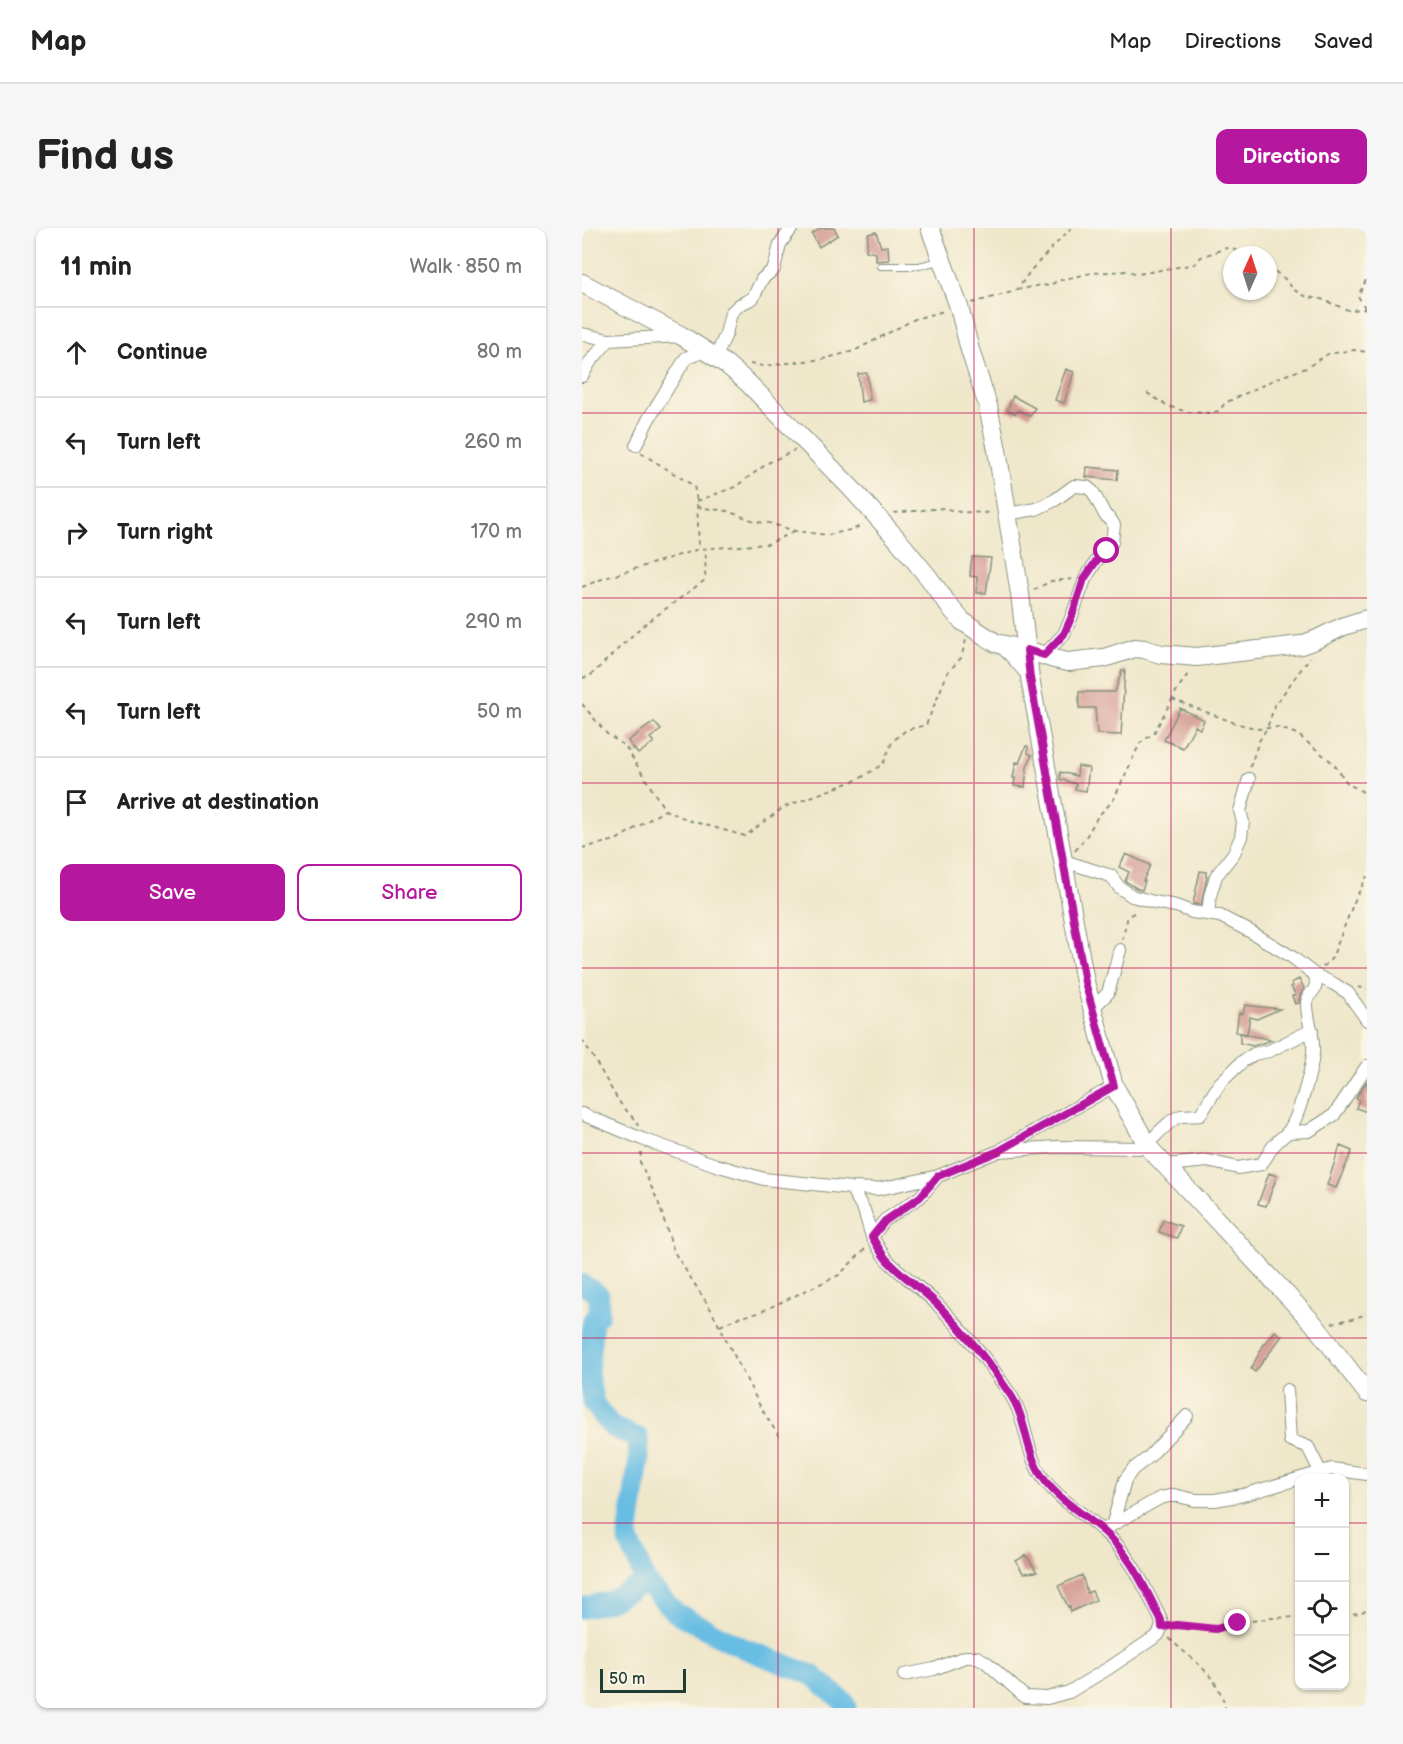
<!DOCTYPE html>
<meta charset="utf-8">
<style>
:root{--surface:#fff;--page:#f6f6f6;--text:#222;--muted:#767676;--line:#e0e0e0;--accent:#b5179e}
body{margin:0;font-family:"Balsamiq Sans",sans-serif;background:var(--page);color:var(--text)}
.controls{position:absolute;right:18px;bottom:18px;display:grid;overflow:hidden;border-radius:12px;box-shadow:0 2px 4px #0004}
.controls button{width:54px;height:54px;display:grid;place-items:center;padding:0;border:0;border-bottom:2px solid var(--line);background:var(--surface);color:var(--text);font:30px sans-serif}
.compass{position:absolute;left:641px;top:18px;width:54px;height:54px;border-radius:50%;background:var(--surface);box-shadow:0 2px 4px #0004;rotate:3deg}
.scale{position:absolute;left:18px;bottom:15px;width:86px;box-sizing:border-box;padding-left:6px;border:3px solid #1f3d34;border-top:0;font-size:16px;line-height:21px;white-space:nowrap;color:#1f3d34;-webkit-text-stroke:4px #fcf5e5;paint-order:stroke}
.stop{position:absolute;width:18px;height:18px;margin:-14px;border:4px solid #b5179e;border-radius:50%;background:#fff}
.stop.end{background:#b5179e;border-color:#fff;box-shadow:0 2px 6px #0008}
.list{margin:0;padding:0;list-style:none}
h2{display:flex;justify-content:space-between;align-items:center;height:78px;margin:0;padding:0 24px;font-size:26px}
h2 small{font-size:20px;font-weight:400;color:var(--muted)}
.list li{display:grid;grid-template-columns:39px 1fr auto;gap:18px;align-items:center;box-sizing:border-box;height:90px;padding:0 24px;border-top:2px solid var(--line)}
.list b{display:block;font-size:22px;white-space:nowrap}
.list em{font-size:20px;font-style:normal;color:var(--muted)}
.actions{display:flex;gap:12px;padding:18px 24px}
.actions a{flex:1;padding:14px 0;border:2px solid var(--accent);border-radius:12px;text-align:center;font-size:21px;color:var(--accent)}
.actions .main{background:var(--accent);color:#fff}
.icon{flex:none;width:33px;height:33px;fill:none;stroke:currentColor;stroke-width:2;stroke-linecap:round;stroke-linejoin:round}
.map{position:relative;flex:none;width:785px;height:1480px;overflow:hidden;border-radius:12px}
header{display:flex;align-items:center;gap:36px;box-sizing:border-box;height:84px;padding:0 30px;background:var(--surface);border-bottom:2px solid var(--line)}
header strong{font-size:28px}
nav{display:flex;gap:33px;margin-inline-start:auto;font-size:21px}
.intro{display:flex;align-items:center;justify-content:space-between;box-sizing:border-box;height:144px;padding:0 36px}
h1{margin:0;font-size:42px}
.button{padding:15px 27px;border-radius:12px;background:var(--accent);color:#fff;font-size:21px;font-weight:700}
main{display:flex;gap:36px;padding:0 36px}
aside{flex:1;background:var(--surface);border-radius:12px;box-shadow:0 2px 4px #0004}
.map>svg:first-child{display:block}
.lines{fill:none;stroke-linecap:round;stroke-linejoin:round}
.river{stroke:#67bde3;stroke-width:21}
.building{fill:#d49b94}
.lane-casing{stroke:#87927f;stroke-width:8}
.street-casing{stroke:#87927f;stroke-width:14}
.secondary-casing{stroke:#87927f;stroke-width:20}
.path{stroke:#87927f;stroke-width:2;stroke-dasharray:4.5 4.5;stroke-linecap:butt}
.lane{stroke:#fff;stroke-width:6}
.street{stroke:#fff;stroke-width:12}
.secondary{stroke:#fff;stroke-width:18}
.route{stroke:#b5179e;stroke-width:8}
.grid{fill:none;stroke:#c2185b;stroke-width:1.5;stroke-opacity:0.55}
</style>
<header>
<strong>Map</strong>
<nav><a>Map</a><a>Directions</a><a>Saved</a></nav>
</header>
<div class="intro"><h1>Find us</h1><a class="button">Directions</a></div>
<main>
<aside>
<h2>11 min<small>Walk · 850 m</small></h2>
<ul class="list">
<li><svg class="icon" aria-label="ahead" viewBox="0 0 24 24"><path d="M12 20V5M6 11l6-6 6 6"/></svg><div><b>Continue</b></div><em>80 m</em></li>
<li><svg class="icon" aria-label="left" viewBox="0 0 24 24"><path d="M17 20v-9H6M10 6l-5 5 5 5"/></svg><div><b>Turn left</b></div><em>260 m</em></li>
<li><svg class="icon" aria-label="right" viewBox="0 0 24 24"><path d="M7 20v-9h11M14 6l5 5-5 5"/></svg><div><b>Turn right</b></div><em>170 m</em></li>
<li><svg class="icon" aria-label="left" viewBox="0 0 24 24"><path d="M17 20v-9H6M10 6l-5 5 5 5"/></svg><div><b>Turn left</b></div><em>290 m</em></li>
<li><svg class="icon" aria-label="left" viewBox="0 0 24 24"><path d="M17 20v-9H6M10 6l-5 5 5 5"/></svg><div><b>Turn left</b></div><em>50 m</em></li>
<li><svg class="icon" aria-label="arrive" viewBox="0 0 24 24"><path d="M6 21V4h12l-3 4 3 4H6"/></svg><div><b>Arrive at destination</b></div></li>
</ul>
<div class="actions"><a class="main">Save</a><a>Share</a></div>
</aside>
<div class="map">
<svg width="785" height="1480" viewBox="0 0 785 1480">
<rect width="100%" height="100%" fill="#fcf5e5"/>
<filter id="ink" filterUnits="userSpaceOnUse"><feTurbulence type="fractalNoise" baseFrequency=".0167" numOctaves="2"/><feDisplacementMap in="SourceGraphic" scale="12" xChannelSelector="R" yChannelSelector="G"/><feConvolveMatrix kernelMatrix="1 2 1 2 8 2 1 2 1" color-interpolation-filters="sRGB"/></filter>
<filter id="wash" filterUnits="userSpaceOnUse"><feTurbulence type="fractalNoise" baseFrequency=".008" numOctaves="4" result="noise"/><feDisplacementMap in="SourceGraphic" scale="24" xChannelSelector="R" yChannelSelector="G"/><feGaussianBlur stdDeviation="1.35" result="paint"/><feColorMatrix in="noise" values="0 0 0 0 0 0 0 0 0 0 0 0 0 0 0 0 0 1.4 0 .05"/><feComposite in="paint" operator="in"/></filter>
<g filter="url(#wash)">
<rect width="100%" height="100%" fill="#efe7ca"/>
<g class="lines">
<!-- river -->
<path class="river" d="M0,1056L17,1067V1087L11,1092L6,1146L12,1176L30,1199L56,1210L57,1231L46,1310L64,1354L94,1385L161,1420L230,1447L262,1474L264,1480
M0,1380L28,1373L64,1354"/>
</g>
<g id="blocks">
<!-- building -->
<path class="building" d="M239,0H252L256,7L237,19L230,6Z
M294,4L299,19L306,18L307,32L294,33V25L284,23L286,6Z
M484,141L492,144L482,175L473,172Z
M285,145L288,172L279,174L276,146Z
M431,168L453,180L448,188L436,182L434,186L425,182Z
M505,239L536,242L535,252L504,249Z
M390,329L409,330L404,365H394L395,349L388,348Z
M540,442H543L539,507L515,506L513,480H497V464H533Z
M598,480L622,492L618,501L613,498L601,520L582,512Z
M72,494L79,502L68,510L72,514L56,526L46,513Z
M444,518H446V525L450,527L445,539L443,559L432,558L433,550H431L434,534L437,535Z
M496,538L507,540L504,563L493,561L494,556L478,551V544L495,548Z
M544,626L568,637L561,653H563L560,662L554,660L543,653L547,644L537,639Z
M618,643L624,644V649H625L619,677L611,676Z
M717,751L722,760L718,768L717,775L713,776L710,768L714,767L709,759L711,758L709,755Z
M663,777L698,781L675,791L668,789L665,806L654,804L657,785L661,786Z
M658,805L690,812L671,818L658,815Z
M785,853V884L774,880L777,871L774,870L775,868Z
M758,918L770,923L754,960L745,957Z
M687,945L695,948L684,978L676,976Z
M581,992L599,998L595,1010L577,1004Z
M693,1103L700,1108L673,1144L669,1141L681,1118Z
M444,1327L455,1344L441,1345L434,1333Z
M500,1347L505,1365L510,1363L514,1372L488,1384V1378L486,1379L476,1358Z"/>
</g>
</g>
<g filter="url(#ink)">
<use href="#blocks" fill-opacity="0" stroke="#87927f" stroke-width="1.5"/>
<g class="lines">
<defs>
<path id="lane" d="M299,38H337L357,33"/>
<path id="street" d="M0,106L27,112L99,108
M134,129L144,106L149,85L157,77L171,70L180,51L192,41L198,16L210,0
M0,148L8,134L27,112
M54,217L66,192L104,130L123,123
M425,286L454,281L473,272L492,258L505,259L511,264L523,287L529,292L532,297L530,314L525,323L515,332L503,351L490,388L482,406L462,427
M417,417L428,427L448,450
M482,633L529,648L537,659L550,668L572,674L594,678L610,684L638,688L669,704L710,729L733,747C737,767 725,762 725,776C725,792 733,809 731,826C729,844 717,887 708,901C705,907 699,909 695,914C688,920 685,930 679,936L656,940L626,933L584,937
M626,686L628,668L634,648L652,625L659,609L661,594L658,583L667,551
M733,747L752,756L766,765L785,792
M511,780L526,765L538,722
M0,886L60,911L134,937L182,951L269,960L295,961L311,958L356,948L417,923L475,919L567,920
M707,904L727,903L752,887L785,838
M565,916C573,909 589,890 599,888C605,887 612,888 618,887L638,855L661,833L672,826L687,823L730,802
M420,921L532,858
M269,960L282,982L290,1009
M705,1162L708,1212L726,1219L738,1243
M531,1295L543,1252L551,1241L567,1229L605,1188
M521,1302L578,1270L592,1267L613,1272H633L661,1267L750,1241L785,1246
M322,1447L352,1441L383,1429H395L404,1434L443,1469L465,1470L487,1464L527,1440L576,1407L580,1399L579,1392C563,1359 548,1325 519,1301C501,1285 479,1273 464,1254C443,1229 446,1192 428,1166C407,1134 383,1104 356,1077C340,1061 321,1048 305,1032C299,1025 295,1017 290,1009L303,992L338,969L356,948"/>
<path id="secondary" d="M348,0L377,79L388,122L406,178L415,222L438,366L448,450L503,754L532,858L567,920L732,1096L785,1165
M0,55L100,108L144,136L166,155L268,259L316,312L347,350L367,378L380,393L414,415L445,422L472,431L486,434L522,430L553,420L562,421L579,426L615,429L719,417L733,412L762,398L785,391"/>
</defs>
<!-- lane casing -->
<use href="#lane" class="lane-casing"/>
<!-- street casing -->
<use href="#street" class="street-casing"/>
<!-- secondary casing -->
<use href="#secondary" class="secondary-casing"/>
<!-- path -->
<path class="path" d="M686,38L703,51L712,62L725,69L739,71L766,82L784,81
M435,62L459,57L467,58L475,53L509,45L546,43L556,46L613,36L619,29L644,20L668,25L671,27
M390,75L430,64L435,62L449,42L489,0
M783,80L776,68L785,50
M168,136L181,138L241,131L272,123L333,91L362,83
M565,165L586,178L605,184L627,185L637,183L643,175L698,149L724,140L746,126L772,122L785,124
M59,225L112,258L115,273L117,321
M115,273L153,259L186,235L213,222
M115,279L145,283L175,294L187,295L213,303L246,307L272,301L281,297
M312,285L361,280L378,284L410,285
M0,359L20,351L117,321L186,316L213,303
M452,362L469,353L492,351
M0,450L8,448L59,399L123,352L124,321
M590,471L653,495L677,501L695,499L715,506L751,535L766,556L785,566
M0,476L25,506L43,518L83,582L109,593L163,608L202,579L277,551L301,536L310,514L324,502L344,497L366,444L379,430L384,412
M668,539L677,513L685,500L693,477L728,429
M0,620L34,612L83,582
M493,623L504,609L516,588L531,573L558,515L572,505L595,462L608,443
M540,712L546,688L556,683
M741,739L750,730L772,674L785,648
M776,759L785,761
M0,812C13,831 24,852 36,872C41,880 54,891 56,898
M59,924L58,934L77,976L92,1024L128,1080L179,1180L198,1210
M750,1095L770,1091L785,1086
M138,1098L155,1090L176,1085L257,1047L284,1020
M762,1386L778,1385L785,1381
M590,1398L634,1401L656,1395L690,1390L718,1389
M587,1410C610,1433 637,1446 643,1480"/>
<!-- lane -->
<use href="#lane" class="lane"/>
<!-- street -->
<use href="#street" class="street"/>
<!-- secondary -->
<use href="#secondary" class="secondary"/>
</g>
</g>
<g class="lines" filter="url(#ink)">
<!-- route -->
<path class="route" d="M525,323L515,332L502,351L490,388L482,406L462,427L445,422L448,450L503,754L532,858L417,923L356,948L338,969L303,993L290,1009C295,1017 299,1025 305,1032C321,1049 340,1061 356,1077C383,1104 407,1134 428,1166C446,1192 443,1229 464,1254C479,1273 501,1286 519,1301C548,1325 563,1360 579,1392L580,1399L595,1397L634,1401L656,1395"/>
</g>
<!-- grid -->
<path class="grid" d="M196,0V1480M392,0V1480M589,0V1480M0,185H785M0,370H785M0,555H785M0,740H785M0,925H785M0,1110H785M0,1295H718M762,1295H785"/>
</svg>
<div class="controls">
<button>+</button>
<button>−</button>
<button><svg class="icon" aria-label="locate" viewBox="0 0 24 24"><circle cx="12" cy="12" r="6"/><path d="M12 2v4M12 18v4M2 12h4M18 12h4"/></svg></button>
<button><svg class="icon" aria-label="layers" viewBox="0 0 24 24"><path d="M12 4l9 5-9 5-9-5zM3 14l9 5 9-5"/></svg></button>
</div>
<svg class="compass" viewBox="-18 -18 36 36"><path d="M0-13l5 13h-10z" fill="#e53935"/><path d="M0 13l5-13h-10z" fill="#767676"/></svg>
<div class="scale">50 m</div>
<div class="stop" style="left:525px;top:323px"></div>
<div class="stop end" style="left:656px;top:1395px"></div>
</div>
</main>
